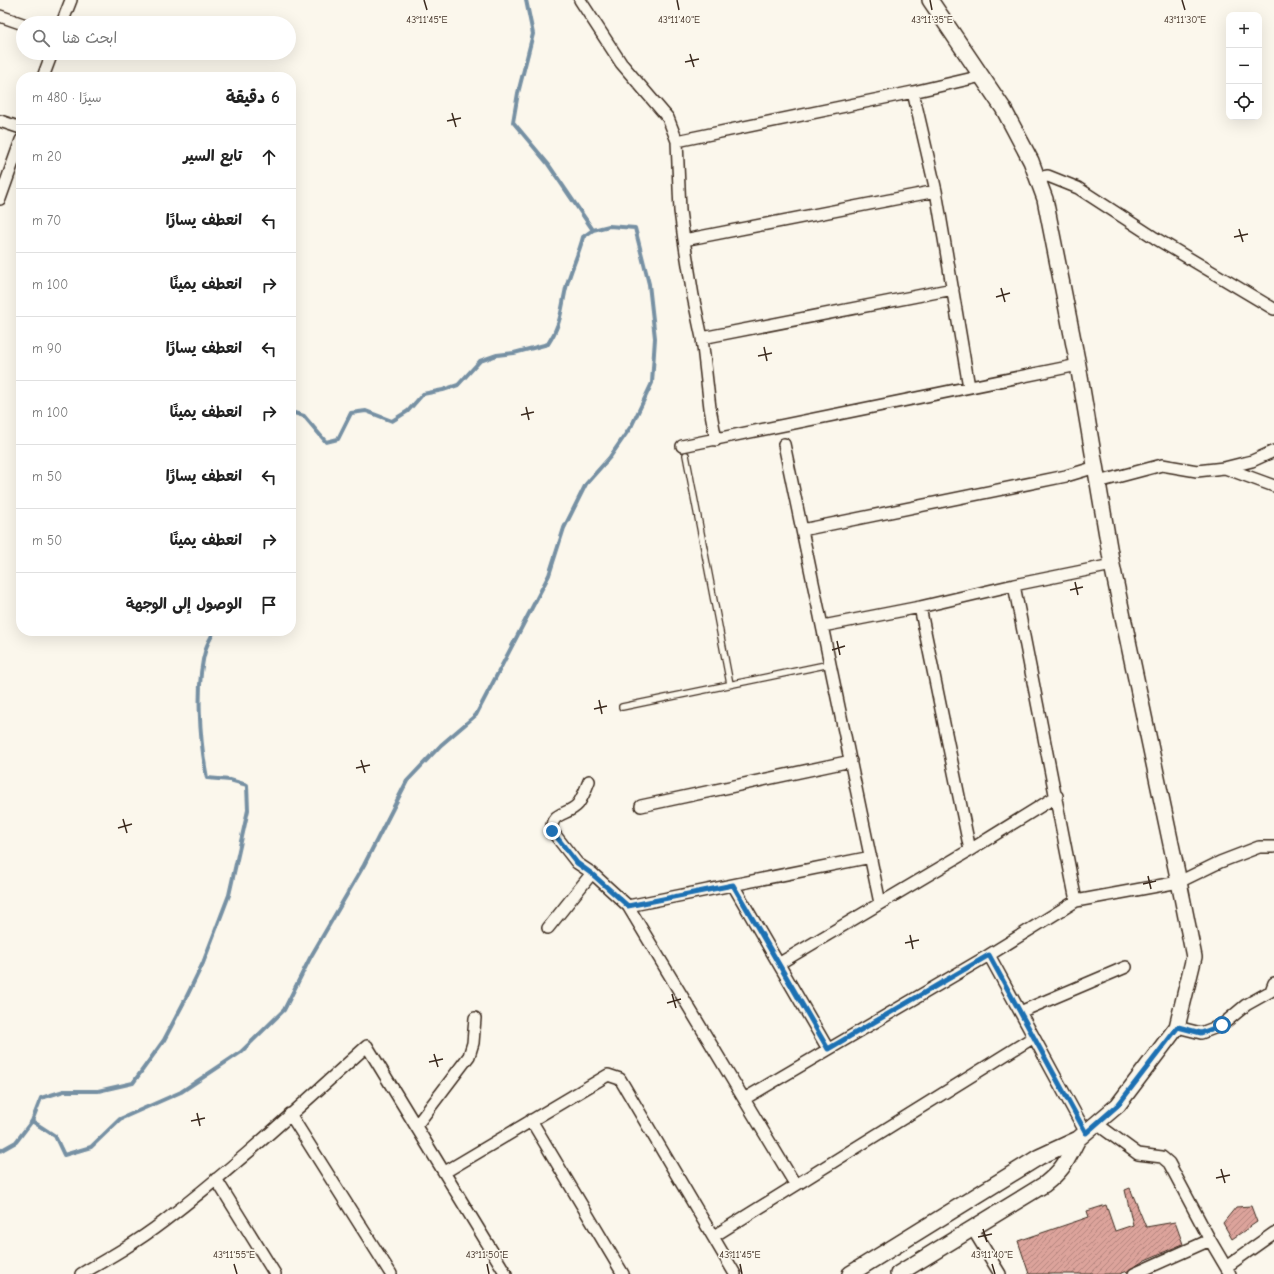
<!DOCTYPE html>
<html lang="ar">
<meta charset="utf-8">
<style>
:root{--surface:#fff;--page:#f6f6f6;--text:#222;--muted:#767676;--line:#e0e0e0}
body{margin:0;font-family:"Comic Neue","Playpen Sans Arabic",sans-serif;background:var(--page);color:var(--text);direction:rtl}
.controls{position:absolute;right:12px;top:12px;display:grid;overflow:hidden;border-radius:8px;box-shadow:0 4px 16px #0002}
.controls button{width:36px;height:36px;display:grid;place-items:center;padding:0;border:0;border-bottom:1px solid var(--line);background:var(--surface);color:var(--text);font:20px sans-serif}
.stop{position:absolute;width:12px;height:12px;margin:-9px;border:3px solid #1f6fb2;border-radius:50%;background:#fff}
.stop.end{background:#1f6fb2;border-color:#fff;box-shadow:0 1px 4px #0008}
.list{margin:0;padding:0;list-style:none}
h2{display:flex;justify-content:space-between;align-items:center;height:52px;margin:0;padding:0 16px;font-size:17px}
h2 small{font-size:13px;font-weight:400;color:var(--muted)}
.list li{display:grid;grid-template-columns:26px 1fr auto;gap:12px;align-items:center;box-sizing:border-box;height:64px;padding:0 16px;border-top:1px solid var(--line)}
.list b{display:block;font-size:15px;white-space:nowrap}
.list em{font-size:13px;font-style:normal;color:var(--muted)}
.icon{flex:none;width:22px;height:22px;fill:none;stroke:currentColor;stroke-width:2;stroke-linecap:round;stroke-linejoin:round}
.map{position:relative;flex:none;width:1274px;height:1274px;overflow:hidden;direction:ltr}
.search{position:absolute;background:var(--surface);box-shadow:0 4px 16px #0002;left:16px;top:16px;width:280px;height:44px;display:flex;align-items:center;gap:10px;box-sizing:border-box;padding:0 14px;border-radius:22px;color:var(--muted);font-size:15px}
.panel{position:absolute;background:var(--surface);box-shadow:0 4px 16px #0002;left:16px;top:72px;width:280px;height:564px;border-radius:16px;direction:rtl}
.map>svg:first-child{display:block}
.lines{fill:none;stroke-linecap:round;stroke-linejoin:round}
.stream{stroke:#7690a3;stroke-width:4}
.building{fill:url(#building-hatch);stroke:#3b2a1e}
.lane-casing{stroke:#3b2a1e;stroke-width:8}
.street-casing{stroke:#3b2a1e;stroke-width:14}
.secondary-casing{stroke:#3b2a1e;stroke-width:18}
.lane{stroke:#fbf7ec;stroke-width:5.5}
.street{stroke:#fbf7ec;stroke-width:11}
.secondary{stroke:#fbf7ec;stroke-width:15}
.route{stroke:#1f6fb2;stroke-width:5}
.ticks{fill:none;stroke:#3b2a1e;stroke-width:1.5}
.ticks-label{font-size:10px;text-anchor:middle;fill:#3b2a1e;stroke:#fbf7ec;stroke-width:3;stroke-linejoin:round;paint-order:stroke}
</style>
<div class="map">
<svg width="1274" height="1274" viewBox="0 0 1274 1274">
<defs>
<pattern id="building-hatch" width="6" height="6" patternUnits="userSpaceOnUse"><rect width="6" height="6" fill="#dca39b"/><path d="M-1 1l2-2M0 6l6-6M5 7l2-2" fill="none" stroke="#b4857e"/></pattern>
</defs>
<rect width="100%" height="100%" fill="#fbf7ec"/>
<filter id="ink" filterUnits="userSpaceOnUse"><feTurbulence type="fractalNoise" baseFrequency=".025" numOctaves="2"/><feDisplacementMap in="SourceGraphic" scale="8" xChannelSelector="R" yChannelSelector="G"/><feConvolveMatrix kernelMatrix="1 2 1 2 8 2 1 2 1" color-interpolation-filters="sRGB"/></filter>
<g filter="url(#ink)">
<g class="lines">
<!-- stream -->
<path class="stream" d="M291,412L304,416L326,442L338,439L351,413L366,411L392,421L408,411L423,394L443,390L458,385L480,361L497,355L514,353L548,344C561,325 561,310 566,288C570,271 579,254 583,237L593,230
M32,1121L41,1098L64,1091H98L133,1083L164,1040L184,1002L203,963L229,895L248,810L247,785L230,780L207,778C200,742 195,683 206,648C208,642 212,636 214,631
M0,1151L16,1142L32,1121L55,1136L64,1155L91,1147L120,1119L181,1092L241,1052L284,1010L310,958L364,865L407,781L441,745L476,715L549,575L564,528L586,484L610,457L632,425L652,383L655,338L649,284L635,228L609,226L593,230L548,164L513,122L518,93L533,34L526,0"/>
</g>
<!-- building -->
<path class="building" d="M1130,1188L1146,1227L1175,1222L1183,1244L1145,1260L1128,1271L1119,1274H1029L1018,1241L1089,1217L1087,1211L1106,1205L1115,1231L1133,1225L1125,1190Z
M1251,1206L1257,1222L1232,1239L1223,1223L1236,1207Z"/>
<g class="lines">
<defs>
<path id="lane" d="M686,455L730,684
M622,707L830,664"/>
<path id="street" d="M580,0L621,63L668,118L677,141L680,211L684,240L936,191
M0,16L23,24
M62,23L71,0
M43,77L52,53
M913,92L982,76
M0,121L21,128
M677,141L913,92L936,191L969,387
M1037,178L1048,176L1078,188L1155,238L1274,309
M0,199L21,140
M684,240L693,296L702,338L710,408L716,440
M702,338L953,289
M784,444L880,903
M682,446L1078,365
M1225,468L1274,486
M1098,482L1162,465L1197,471L1224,468L1252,461L1274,451
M802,530L1066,476L1096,467
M1014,585L1112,565
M920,607L970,850
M823,626L920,607L1014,585L1076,901
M589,781C586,789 583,797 578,804C568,816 550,811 552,831L577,863L592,873L628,906L795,1184
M641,806L851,761
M733,885L828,1049
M628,906L871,857
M548,928L592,873
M989,955L1086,1133
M780,963L970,850L1057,796
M1020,1012L1126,967
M1177,1027L1201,1033L1222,1025L1246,1005L1271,991L1274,983
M744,1099L989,955L1076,901L1179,882L1220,862L1259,847H1274
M290,1114L391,1274
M531,1120L623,1274
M1097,1124L1138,1154L1162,1157L1169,1163L1210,1240L1230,1274
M416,1126L469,1056L473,1043L475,1018
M445,1172L608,1075L620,1079L735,1274
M216,1179L275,1274
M972,1228L1000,1274
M714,1236L1034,1037
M1226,1267L1274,1233
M81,1274C109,1258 137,1242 163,1222C234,1168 300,1106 367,1046L506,1274
M1134,1274L1210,1240"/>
<path id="secondary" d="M850,1274L1039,1157L1078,1139L1118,1105L1177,1027L1194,957L1179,882L1112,565L1078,365L1045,199L1031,161L1003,108L930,0
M898,1274L1045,1184C1065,1168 1066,1161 1078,1139"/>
</defs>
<!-- lane casing -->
<use href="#lane" class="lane-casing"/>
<!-- street casing -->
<use href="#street" class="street-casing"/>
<!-- secondary casing -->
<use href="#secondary" class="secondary-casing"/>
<!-- lane -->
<use href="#lane" class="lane"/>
<!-- street -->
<use href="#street" class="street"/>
<!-- secondary -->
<use href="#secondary" class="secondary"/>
</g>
</g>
<g class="lines" filter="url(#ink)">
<!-- route -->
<path class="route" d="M552,831L577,863L592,874L628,906L733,885L828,1049L989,955L1086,1133L1118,1105L1178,1027L1201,1033L1222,1025"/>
</g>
<!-- ticks -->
<path class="ticks" d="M424,0L427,10M677,0L679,10M930,0L932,10M1182,0L1185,10M690,54L694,67M685,62L699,59M452,113L456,127M447,121L461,118M1239,229L1243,242M1234,237L1248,234M1001,288L1005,302M996,297L1010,293M764,347L767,361M758,356L772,353M526,407L529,420M521,415L534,412M1075,582L1078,595M1070,590L1083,587M837,641L840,655M832,650L845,646M599,700L602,714M594,709L607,706M361,760L365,773M356,768L370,765M123,819L127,833M118,828L132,824M1148,876L1151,889M1143,884L1156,881M910,935L913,949M905,943L919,940M672,994L676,1008M667,1003L681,999M434,1054L438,1067M429,1062L443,1059M197,1113L200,1126M191,1121L205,1118M1221,1169L1225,1183M1216,1178L1230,1175M983,1229L987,1242M978,1237L992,1234M234,1264L237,1274M487,1264L489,1274M740,1264L742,1274M992,1264L995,1274"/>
<g class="ticks-label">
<text x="427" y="23">43°11'45"E</text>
<text x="679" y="23">43°11'40"E</text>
<text x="932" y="23">43°11'35"E</text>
<text x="1185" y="23">43°11'30"E</text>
<text x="234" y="1258">43°11'55"E</text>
<text x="487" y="1258">43°11'50"E</text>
<text x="740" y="1258">43°11'45"E</text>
<text x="992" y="1258">43°11'40"E</text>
</g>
</svg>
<div class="controls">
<button>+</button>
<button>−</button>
<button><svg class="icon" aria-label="locate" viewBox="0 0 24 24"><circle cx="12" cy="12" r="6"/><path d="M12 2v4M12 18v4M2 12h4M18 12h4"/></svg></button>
</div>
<div class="stop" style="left:1222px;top:1025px"></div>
<div class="stop end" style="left:552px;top:831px"></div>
<div class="search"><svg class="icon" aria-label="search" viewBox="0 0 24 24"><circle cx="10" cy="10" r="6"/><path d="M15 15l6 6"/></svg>ابحث هنا</div>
<section class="panel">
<h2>6 دقيقة<small>سيرًا · 480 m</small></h2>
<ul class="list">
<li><svg class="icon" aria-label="ahead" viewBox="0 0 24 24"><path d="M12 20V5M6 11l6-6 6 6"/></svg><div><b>تابع السير</b></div><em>20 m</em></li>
<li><svg class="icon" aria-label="left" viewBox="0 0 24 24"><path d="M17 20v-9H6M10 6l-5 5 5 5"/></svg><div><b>انعطف يسارًا</b></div><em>70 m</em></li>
<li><svg class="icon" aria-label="right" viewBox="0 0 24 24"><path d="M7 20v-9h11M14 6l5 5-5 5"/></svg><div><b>انعطف يمينًا</b></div><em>100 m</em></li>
<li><svg class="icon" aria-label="left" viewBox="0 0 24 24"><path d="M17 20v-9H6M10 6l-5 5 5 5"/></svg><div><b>انعطف يسارًا</b></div><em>90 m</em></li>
<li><svg class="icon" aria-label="right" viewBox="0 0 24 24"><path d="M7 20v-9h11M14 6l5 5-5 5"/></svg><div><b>انعطف يمينًا</b></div><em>100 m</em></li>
<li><svg class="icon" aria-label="left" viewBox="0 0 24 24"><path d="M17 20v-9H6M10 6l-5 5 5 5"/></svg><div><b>انعطف يسارًا</b></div><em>50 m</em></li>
<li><svg class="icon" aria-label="right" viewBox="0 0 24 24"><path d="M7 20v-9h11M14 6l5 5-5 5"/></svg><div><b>انعطف يمينًا</b></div><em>50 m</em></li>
<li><svg class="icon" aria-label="arrive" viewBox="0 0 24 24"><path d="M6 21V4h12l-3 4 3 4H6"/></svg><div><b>الوصول إلى الوجهة</b></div></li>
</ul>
</section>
</div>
